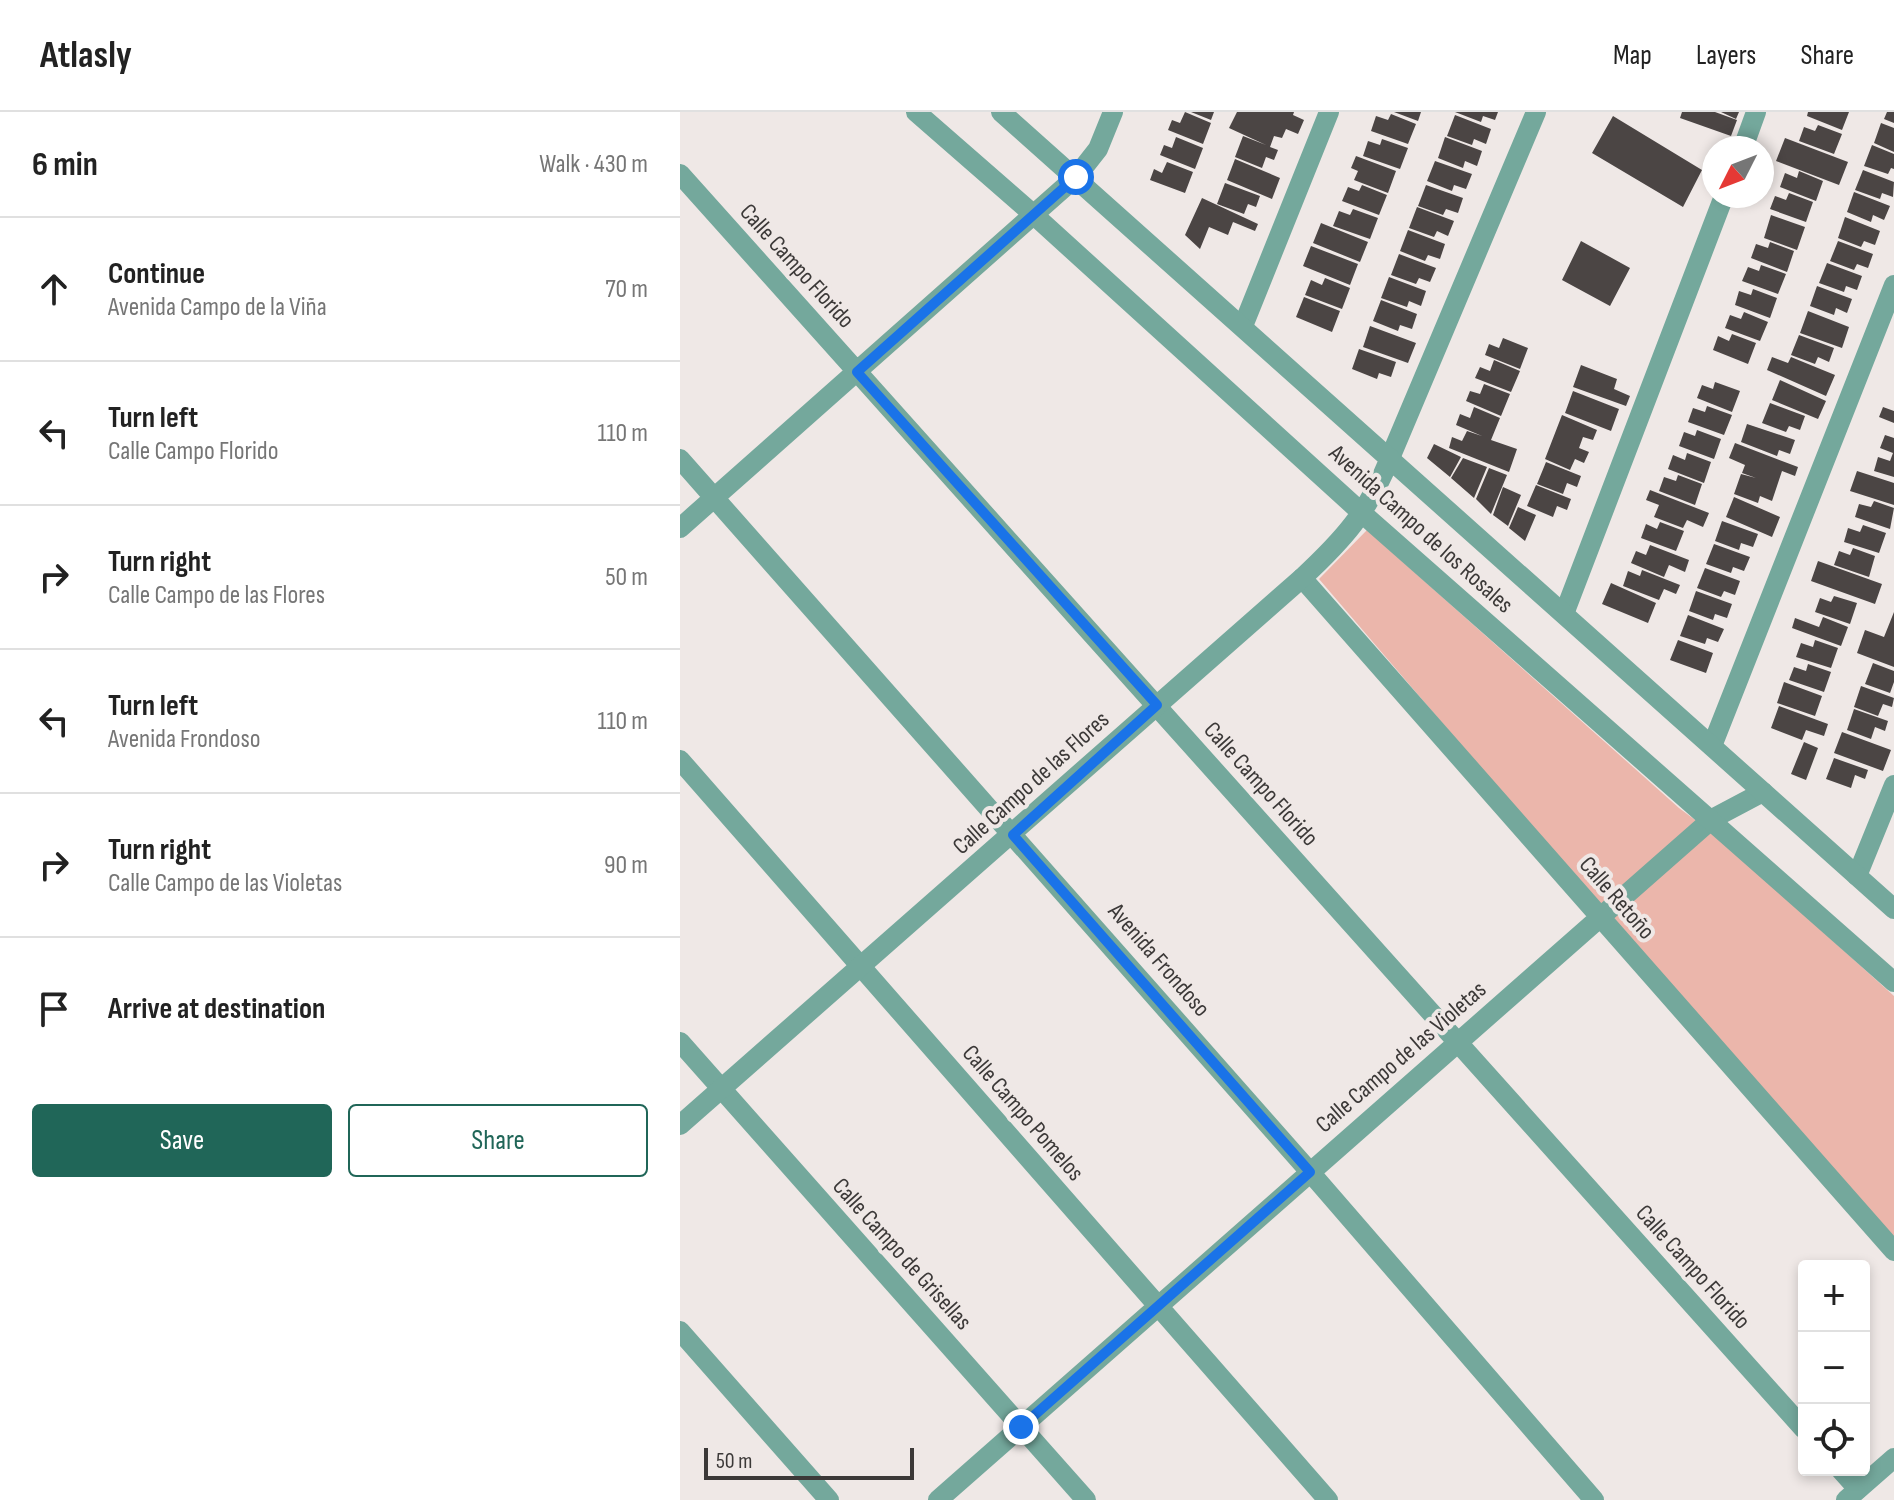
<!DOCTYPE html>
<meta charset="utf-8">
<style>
:root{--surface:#fff;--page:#f6f6f6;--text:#222;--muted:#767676;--line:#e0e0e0;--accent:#206658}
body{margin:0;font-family:"Sofia Sans Condensed",sans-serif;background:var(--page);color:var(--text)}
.controls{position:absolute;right:24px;bottom:24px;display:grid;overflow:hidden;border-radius:8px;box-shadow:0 4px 12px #0003}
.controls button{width:72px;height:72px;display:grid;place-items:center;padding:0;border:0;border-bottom:2px solid var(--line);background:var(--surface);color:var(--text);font:40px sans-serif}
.compass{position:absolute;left:1022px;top:24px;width:72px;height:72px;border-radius:50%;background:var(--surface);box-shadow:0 4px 12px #0003;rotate:228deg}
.scale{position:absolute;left:24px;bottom:20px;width:210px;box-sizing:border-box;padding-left:8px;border:4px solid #3c3938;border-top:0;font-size:22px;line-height:28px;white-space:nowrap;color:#3c3938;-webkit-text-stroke:6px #efe8e6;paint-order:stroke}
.stop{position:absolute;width:24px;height:24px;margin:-18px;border:6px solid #1a73e8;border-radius:50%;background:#fff}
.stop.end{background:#1a73e8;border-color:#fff;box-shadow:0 2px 8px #0008}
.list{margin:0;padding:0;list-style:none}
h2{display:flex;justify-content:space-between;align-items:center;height:104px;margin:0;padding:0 32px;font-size:34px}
h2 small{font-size:26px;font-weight:400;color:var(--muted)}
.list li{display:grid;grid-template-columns:52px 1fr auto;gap:24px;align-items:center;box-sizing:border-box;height:144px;padding:0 32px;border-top:2px solid var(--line)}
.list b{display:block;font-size:30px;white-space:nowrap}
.list p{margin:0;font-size:26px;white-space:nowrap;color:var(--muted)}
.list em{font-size:26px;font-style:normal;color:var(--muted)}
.actions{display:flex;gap:16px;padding:24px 32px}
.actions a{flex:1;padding:18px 0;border:2px solid var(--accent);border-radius:8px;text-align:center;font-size:28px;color:var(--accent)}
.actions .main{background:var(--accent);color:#fff}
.icon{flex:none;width:44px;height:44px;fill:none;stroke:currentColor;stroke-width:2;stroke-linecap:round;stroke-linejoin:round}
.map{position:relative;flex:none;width:1214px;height:1388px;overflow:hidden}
header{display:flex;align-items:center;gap:48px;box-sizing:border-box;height:112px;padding:0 40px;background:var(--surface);border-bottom:2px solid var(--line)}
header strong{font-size:38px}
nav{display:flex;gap:44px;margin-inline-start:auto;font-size:28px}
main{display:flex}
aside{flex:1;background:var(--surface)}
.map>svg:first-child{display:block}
.green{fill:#ebb6ab}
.building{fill:#4b4544}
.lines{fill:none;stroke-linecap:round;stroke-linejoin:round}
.minor{stroke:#74a89c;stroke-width:20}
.tertiary{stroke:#74a89c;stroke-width:20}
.route{stroke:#1a73e8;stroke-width:10}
.labels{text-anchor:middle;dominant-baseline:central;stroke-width:8;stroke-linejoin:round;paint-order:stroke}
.street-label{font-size:24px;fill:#3c3938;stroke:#efe8e6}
</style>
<header>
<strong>Atlasly</strong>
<nav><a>Map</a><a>Layers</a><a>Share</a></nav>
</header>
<main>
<aside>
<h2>6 min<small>Walk · 430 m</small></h2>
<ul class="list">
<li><svg class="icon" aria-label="ahead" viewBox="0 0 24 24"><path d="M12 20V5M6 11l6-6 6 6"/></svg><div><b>Continue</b><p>Avenida Campo de la Viña</p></div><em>70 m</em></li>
<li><svg class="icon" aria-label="left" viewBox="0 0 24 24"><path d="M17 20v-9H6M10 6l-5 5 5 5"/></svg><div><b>Turn left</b><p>Calle Campo Florido</p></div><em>110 m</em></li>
<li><svg class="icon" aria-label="right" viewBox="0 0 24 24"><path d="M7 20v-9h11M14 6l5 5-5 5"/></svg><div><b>Turn right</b><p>Calle Campo de las Flores</p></div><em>50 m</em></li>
<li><svg class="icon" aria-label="left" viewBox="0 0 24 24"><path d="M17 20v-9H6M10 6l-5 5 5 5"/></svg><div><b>Turn left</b><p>Avenida Frondoso</p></div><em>110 m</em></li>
<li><svg class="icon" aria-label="right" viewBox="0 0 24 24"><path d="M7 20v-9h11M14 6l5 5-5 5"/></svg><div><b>Turn right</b><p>Calle Campo de las Violetas</p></div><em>90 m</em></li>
<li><svg class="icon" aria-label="arrive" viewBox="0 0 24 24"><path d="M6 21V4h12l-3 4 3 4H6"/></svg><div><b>Arrive at destination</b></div></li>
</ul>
<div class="actions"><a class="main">Save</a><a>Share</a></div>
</aside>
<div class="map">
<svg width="1214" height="1388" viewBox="0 0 1214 1388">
<rect width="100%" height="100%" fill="#efe8e6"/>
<!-- green -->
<path class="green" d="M687,418L999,696L1038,725L1214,884V1127L918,793L639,467Z"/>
<!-- building -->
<path class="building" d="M505,0L531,11L523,32L488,18L492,8L500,11Z
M511,0H534L531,8Z
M557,0H614L613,3L624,8L618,22L606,17L602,26L594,24L590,35L598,38L594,48L586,45L582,56L555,45L563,24L586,33L549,16Z
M714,0H741L738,9Z
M775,0H818L815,8L803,4L801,10Z
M1002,0H1035L1057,8L1051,24L1000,6Z
M1041,0H1059L1056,7Z
M1128,0H1169L1162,18L1127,4Z
M1207,0H1214V11L1204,7Z
M711,2L736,12L728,32L691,19L696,4L708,8Z
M775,3L811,17L806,32L794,27L792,33L767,24Z
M933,4L1022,58L1003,95L912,41Z
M1201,11L1214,16V40L1194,31Z
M1138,13L1162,22L1154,42L1119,29L1124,15L1135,19Z
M496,25L523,36L515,57L480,43L484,33L492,36Z
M765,25L802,39L797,54L785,49L783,56L758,46Z
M1105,26L1168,50L1159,73L1096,49Z
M702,27L728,36L720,57L683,44L688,29L700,33Z
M1192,33L1214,42V57L1211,56L1208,62L1184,54Z
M676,44L716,59L708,81L674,68L678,59L671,56Z
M555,47L600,66L592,87L547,68Z
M755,49L792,62L786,77L774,73L772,79L747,69Z
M487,50L513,60L505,81L470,68L474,57L482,61Z
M1183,58L1214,70L1213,85L1202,81L1200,87L1175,78Z
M1119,59L1143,69L1136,89L1100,75L1105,61L1117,66Z
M545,71L580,84L576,95L568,92L564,102L537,92Z
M682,73L707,83L699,103L662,89L668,75L679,79Z
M746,73L783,86L778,101L766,97L763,103L738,94Z
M1174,80L1210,94L1204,108L1193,103L1191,110L1167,100Z
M1109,81L1133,90L1126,110L1090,97L1095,84L1106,88Z
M522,86L578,112L575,119L553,110L548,123L529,115L520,137L505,123Z
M737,95L774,109L768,124L757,119L754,125L729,116Z
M673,97L698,106L690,127L653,114L659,99L670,103Z
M1091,103L1125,115L1117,138L1084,126Z
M1165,105L1200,119L1195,133L1184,129L1181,135L1158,126Z
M641,111L688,130L680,150L633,131Z
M728,118L765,132L760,147L748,143L745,149L720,139Z
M901,129L950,156L930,194L882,168Z
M1158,129L1193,142L1188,156L1177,152L1174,158L1150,149Z
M1090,130L1114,139L1107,160L1071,146L1076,132L1088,136Z
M631,134L678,152L670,173L623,154Z
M719,142L756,156L750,170L739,166L736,172L711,163Z
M1147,151L1182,164L1177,178L1166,174L1164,180L1139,171Z
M1081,153L1106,162L1098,182L1062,169L1068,155L1079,159Z
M709,165L746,179L741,194L729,189L727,195L701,186Z
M645,166L670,176L662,197L625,183L631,168L642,173Z
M1137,174L1172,187L1167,201L1156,196L1154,203L1130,194Z
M1073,177L1097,186L1090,206L1055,193L1059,179L1071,183Z
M624,185L660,199L652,220L616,205Z
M701,188L737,202L732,217L720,213L718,219L693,209Z
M1128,199L1169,215L1162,236L1120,221Z
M1064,200L1088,210L1080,229L1045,216L1050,203L1061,207Z
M690,214L736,231L728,251L683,235Z
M1052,222L1076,231L1068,252L1033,238L1038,224L1049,229Z
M1119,223L1154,236L1149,250L1138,245L1135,252L1111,243Z
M823,226L848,236L840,257L805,243L809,232L819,236Z
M679,237L716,250L711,265L699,261L697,267L672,257Z
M1092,245L1108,251L1111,245L1155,263L1146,284L1087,258Z
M814,248L840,259L831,280L795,266L800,255L810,259Z
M901,253L937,267L934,277L950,284L946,294L893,275Z
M1100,268L1146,289L1138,307L1092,288Z
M1035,270L1060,279L1052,300L1017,286L1022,273L1033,277Z
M804,272L830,282L821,304L786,289L790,279L800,282Z
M893,279L939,297L931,319L885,301Z
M1090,291L1125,304L1120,318L1109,314L1106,320L1082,311Z
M1027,294L1052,303L1044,323L1008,310L1013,296L1025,300Z
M794,295L820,306L811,328L837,337L829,360L769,336L772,325L782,329L787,319L802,324L776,313L780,302L790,306Z
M1203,295L1214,299V311L1199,305Z
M882,303L917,318L913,328L903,325L899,336L909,340L904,351L895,347L890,358L865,347Z
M1067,312L1115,328L1110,342L1099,338L1097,344L1061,330Z
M1017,318L1041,327L1034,347L999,334L1004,320L1015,324Z
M1205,323L1214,326V365L1194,359L1198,345L1210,349L1213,341L1200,336Z
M1055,331L1118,355L1115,364L1102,359L1092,389L1080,384L1078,391L1054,382L1061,362L1076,366L1062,361L1065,353L1049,346Z
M754,332L781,345L770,365L747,346Z
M1007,341L1031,350L1024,371L988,357L993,343L1005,348Z
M783,346L807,355L794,386L771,366Z
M866,350L901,364L897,375L887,371L883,382L857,372Z
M809,356L827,363L811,402L796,387Z
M1177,359L1214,371V393L1170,379Z
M998,363L1022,372L1015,393L979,379L984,365L996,369Z
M856,373L891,387L887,398L877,394L873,405L847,394Z
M823,375L841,383L828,414L813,403Z
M970,378L1029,401L1023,415L1007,408L1003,416L974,405L979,393L966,388Z
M1054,385L1100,405L1092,425L1046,405Z
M1194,389L1214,396L1210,417L1175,405L1179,392L1191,395Z
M838,395L856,403L845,429L829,416Z
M1042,409L1078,422L1073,435L1061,431L1059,438L1035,429Z
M980,410L1004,419L996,439L961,426L966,412L977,417Z
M1183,413L1206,421L1199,441L1164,430L1168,416L1180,420Z
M1034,432L1070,445L1064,459L1053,455L1051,461L1026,452Z
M970,433L1009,448L1005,460L989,453L984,465L951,451L956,439L966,443Z
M1173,436L1195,444L1189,465L1154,453L1159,439L1170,443Z
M1138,449L1202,472L1195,492L1131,469Z
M1025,456L1060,469L1055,483L1044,479L1041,485L1017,476Z
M962,458L1000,473L996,482L984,477L979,488L943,474L948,459L960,464Z
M931,471L976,491L968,511L922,492Z
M1016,479L1052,492L1047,506L1035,502L1033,508L1009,499Z
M1154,484L1177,491L1170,512L1135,500L1140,486L1151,490Z
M1214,500V555L1177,541L1185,518L1204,525Z
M1008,503L1044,517L1038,530L1027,526L1025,532L1000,524Z
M1143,505L1168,515L1161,534L1112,516L1115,506L1139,515Z
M998,528L1033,541L1026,561L990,548Z
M1135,528L1158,536L1151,556L1116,545L1121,531L1133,535Z
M1193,551L1214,559V570L1210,581L1185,572Z
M1128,552L1151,560L1144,580L1109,568L1114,555L1126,559Z
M1104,570L1142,584L1135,604L1097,591Z
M1181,574L1214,586L1212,595L1203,592L1198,604L1174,595Z
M1099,594L1148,612L1144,624L1126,618L1122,628L1091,616Z
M1174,597L1208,609L1205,619L1195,615L1191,627L1167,618Z
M1162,620L1211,638L1203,659L1154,641Z
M1124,630L1138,636L1126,668L1111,662Z
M1154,646L1188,658L1185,667L1175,663L1171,676L1146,667Z"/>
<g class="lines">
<!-- minor -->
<path class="minor" d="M1063,36L1076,0
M0,62L1124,1317
M563,214L649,0
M710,346L856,0
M0,347L630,1060L914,1388
M0,416L396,65L418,37L433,0
M622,466L1214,1139
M884,502L1044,84
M1032,634L1214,173
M0,648L648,1388
M1177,764L1214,673
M0,930L406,1388
M0,1219L149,1388
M1161,1358L1178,1377
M258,1388L1032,707L1083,680"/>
<!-- tertiary -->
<path class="tertiary" d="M236,0L354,103L683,402L1214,870
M321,0L1214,797
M0,1013L622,466C664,427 688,400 710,346
M1166,1388L1214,1346"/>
</g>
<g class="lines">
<!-- route -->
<path class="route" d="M341,1315L630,1060L333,723L477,593L177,260L396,65"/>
</g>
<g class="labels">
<!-- street labels -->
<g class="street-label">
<text transform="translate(117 154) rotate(48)">Calle Campo Florido</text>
<text transform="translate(741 417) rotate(42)">Avenida Campo de los Rosales</text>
<text transform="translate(351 671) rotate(-42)">Calle Campo de las Flores</text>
<text transform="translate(581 672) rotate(48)">Calle Campo Florido</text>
<text transform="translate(937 786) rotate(49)">Calle Retoño</text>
<text transform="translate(479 848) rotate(49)">Avenida Frondoso</text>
<text transform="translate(721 945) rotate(-41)">Calle Campo de las Violetas</text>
<text transform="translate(343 1001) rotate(49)">Calle Campo Pomelos</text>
<text transform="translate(222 1142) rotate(48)">Calle Campo de Grisellas</text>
<text transform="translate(1013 1155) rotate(48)">Calle Campo Florido</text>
</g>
</g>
</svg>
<div class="controls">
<button>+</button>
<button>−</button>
<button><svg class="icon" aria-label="locate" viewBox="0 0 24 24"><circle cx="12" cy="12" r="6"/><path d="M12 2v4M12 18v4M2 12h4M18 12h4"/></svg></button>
</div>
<svg class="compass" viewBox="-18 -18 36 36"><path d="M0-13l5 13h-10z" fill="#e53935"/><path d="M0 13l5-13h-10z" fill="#767676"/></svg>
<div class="scale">50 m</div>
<div class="stop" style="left:396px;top:65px"></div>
<div class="stop end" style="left:341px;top:1315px"></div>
</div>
</main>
